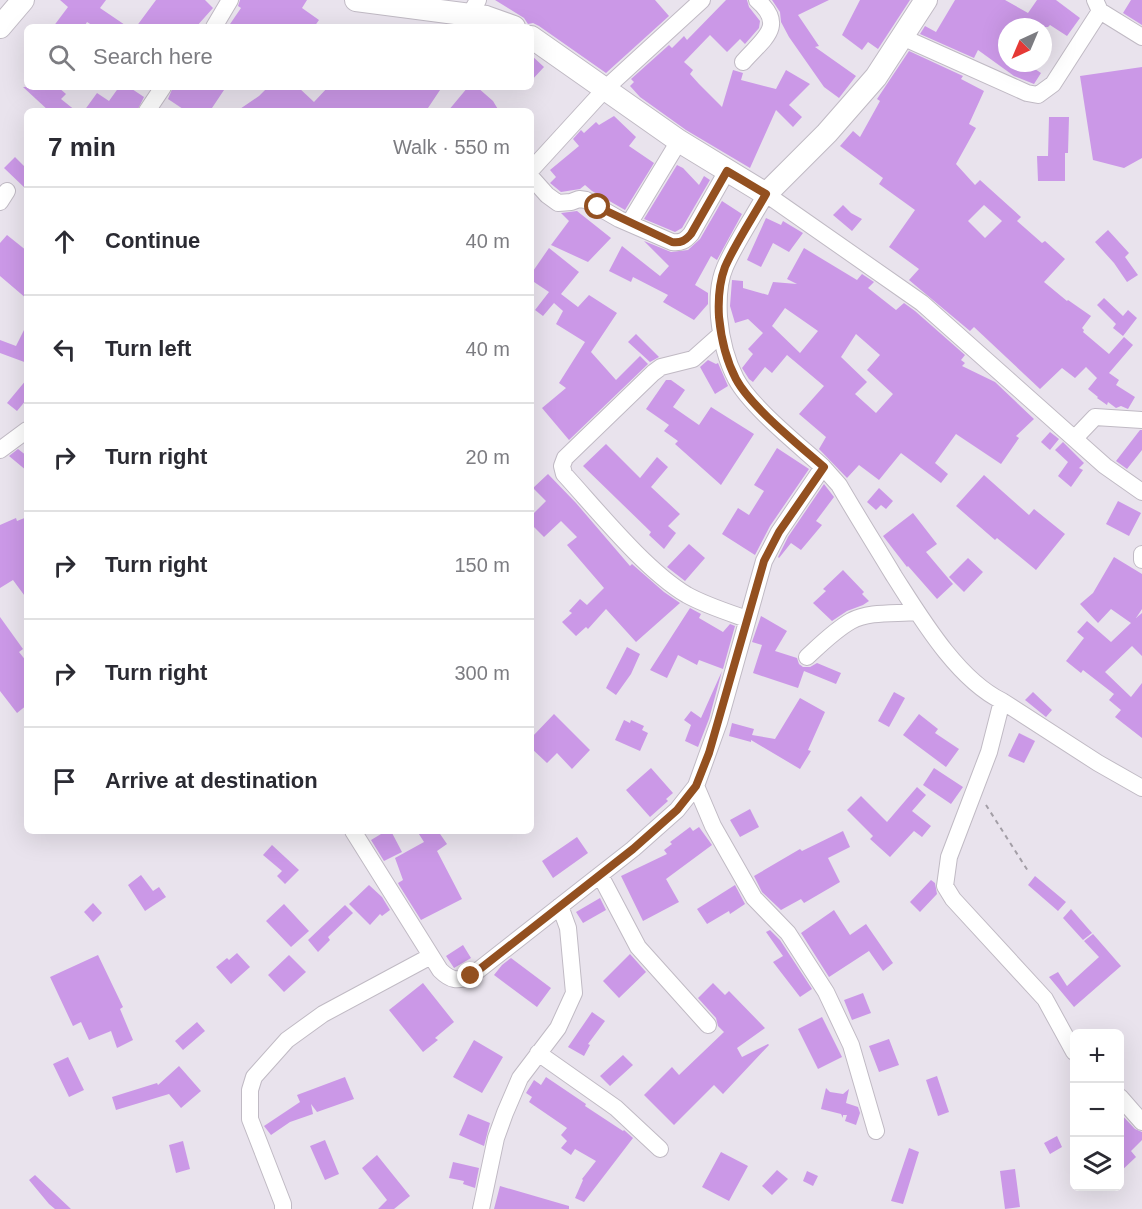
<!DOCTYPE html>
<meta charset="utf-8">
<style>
:root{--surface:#fff;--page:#f2f2f3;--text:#2b2b33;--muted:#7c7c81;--line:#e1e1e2}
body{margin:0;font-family:Helvetica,sans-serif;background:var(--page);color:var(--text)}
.controls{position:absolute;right:18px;bottom:18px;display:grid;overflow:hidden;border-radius:9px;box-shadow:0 6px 24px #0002}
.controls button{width:54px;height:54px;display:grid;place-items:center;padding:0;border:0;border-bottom:2px solid var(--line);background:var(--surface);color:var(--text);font:30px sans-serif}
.compass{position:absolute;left:998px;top:18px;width:54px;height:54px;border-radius:50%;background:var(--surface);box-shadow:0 6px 24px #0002;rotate:224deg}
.stop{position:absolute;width:18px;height:18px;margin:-14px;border:4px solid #935020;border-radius:50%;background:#fff}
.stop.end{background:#935020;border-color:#fff;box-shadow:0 2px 6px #0008}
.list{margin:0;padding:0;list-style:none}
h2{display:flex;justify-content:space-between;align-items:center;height:78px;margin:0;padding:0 24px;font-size:26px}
h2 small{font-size:20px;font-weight:400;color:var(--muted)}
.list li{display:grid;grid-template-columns:39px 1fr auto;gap:18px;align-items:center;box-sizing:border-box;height:108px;padding:0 24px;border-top:2px solid var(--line)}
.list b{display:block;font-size:22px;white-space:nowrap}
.list em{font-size:20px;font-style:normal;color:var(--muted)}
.icon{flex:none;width:33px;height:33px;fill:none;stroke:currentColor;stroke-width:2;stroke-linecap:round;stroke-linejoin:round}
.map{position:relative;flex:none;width:1142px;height:1209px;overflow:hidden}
.search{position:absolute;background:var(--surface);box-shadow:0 6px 24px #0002;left:24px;top:24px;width:510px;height:66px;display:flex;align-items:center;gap:15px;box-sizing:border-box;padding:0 21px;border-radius:9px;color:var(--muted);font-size:22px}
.panel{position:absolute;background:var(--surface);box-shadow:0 6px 24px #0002;left:24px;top:108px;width:510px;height:726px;border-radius:9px}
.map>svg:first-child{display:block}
.building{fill:#cb98e7;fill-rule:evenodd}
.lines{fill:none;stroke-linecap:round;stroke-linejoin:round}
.street-casing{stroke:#c0bac4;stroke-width:18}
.secondary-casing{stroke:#c0bac4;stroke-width:24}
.path{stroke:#a39ea6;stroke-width:2;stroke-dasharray:4.5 4.5;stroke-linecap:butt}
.street{stroke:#fff;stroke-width:16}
.secondary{stroke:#fff;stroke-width:22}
.route{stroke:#935020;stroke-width:8}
</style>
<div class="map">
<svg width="1142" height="1209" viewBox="0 0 1142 1209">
<rect width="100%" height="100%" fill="#e9e3ed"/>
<!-- building -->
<path class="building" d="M60,0H106L100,8L128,27H95L87,22L84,27H53L68,7Z
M156,0H205L213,8L196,27H136Z
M240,0H307L302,8L319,20L314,27H228L241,8L238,6Z
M495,0H655L669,16L606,73L539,26L533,23L528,24L524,18Z
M726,0H747L749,7L760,21L759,28L745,44L740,39L727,52L710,35L684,62L693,70L690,74L699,84L722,107L733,70L743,73L741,80L776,89L786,70L810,84L789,105L802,117L793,127L776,110L750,168L686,130L640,97L630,86L634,82L631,79L669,45L672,48L684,36L687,40Z
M772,0H829L798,15L819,46L815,47L856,76L839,98L824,87L789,37L781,22L780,12Z
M860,0H910L878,49L868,42L862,50L842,35Z
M955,0H1005L1028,13L1037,0H1056L1080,18L1067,36L1050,25L1048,27H1007V63H1026L1041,73L1034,84L1014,76L978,50L974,58L920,34L925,26L936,32Z
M1131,0H1142V25L1123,13Z
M909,51L963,76L961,79L984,91L969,124L976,128L956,164L975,185L980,180L1021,217L1017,221L1042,243L1045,241L1065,259L1044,282L1067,301L1068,300L1091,316L1082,328L1084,330L1083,332L1109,354L1124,337L1133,345L1109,373L1119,380L1116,385L1135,397L1128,409L1121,406L1116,408L1108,402L1107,405L1097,398L1098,397L1088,389L1097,378L1086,367L1075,378L1062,368L1040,389L974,327L970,331L909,280L919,269L889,247L915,210L879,184L883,178L840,146L853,131L860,137L880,101L877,99ZM984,205L1002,221L985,238L968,221Z
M531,55L544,67L531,81Z
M1142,67V158L1124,168L1093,160L1080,76Z
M23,87H58L66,94L61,99L76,111H49Z
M119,87H129L144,97L137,111H84L97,93L109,101Z
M173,87H226L210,111H186L168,99Z
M268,87H298L314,102L328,87H442L426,111H237L259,96Z
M468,87H477L493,101L499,111H448Z
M614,116L636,137L629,146L654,163L625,210L592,191L585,185L580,189L561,192L550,183L556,177L550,170L579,146L573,139L581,130L584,133L596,122L599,125Z
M1049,117H1069L1068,153H1065V181H1038L1037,156H1048Z
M15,157L27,169V190L4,168Z
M677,165L683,168L699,185L704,176L710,180L682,228L675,232L644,219Z
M722,201L742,214L717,260L711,256L695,285L708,293V304L694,320L663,302L668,295L633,277L631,282L609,271L622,246L660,276L669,266L644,241L671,252L688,250L700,239Z
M843,205L851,213L862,219L852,231L833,215Z
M577,211L611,238L588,262L551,245L569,221L561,213Z
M766,218L781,225L783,221L803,233L789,252L773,243L761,267L747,260Z
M1108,230L1129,253L1125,257L1138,275L1127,282L1114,263L1095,242Z
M7,235L27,251V299L0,276V243Z
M549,248L579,272L561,294L578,307L589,295L617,313L591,352L616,380L640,356L648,364L569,440L542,408L566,388L559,383L585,342L556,324L563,311L554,303L543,316L535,310L549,292L531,280V274Z
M804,248L857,280L862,274L874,282L868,288L896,310L904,303L915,311L965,355L961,360L965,363L962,366L995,382L1034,419L1016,436L1019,438L1001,464L956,434L935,463L948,474L941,483L901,453L879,480L859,465L847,478L819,449L826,437L799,414L824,386L787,355L772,373L765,367L753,382L749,379L742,368L753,354L748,349L763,333L748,319L735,323L730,306L732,280L743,281V288L768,295L773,282L797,284L787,279ZM785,308L818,331L800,353L772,326ZM856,334L880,355L867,370L893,394L876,413L855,394L867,382L841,357Z
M1104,298L1123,316L1128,310L1137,318L1123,336L1113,328L1116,324L1097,305Z
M27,324V363L0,353V340L16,346Z
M636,334L659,357L650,362L628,342Z
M708,360L716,364L718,363L728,386L715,394L700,367Z
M27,379V399L17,411L7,403Z
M666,380H671L685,390L673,407L699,425L711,407L754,434L721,485L675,444L678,441L664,431L669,425L646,409Z
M1140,430H1142V450L1127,469L1116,461Z
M1050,432L1059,439L1050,450L1041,442Z
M1063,442L1084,463L1079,468L1083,470L1071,487L1058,476L1068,462L1055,450Z
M606,444L640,478L657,457L668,467L651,487L680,514L668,526L676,533L664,549L649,535L651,532L583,466Z
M777,448L809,469L770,526L755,555L722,534L738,508L749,515L764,491L754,485Z
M18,449L27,456V471L9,456Z
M548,474L576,503L630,566L632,564L664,592L680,603L636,642L606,609L588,629L586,627L576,636L562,622L572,613L569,611L580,599L587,605L604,588L567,545L577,537L561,521L544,537L531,524V516L546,501L533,488Z
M984,475L1029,515L1034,509L1065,534L1036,570L997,538L995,540L956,506Z
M824,484L834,497L816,521L822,525L801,550L791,543L779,558L778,557L788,537Z
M879,488L893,501L886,509L881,505L876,510L867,502Z
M1118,501L1141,513L1129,536L1106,524Z
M913,513L937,544L926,552L953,584L937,599L908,566L907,567L883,536Z
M27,517V599L13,580L0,588V525L16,518L17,521Z
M689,544L705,558L685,581L667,567Z
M1114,557L1142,574V609L1136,618L1142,613V656L1132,646L1105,672L1131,697L1142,683V738L1115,717L1121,710L1109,700L1114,694L1083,670L1081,673L1066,661L1084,638L1077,632L1087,621L1111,642L1131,623L1111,609L1098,623L1080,604L1093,593Z
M968,558L983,572L964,592L949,577Z
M843,570L864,592L862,594L869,601L863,605L847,611L832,621L813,603L826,591L823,589Z
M690,608L701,614L699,618L723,632L730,624L735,626L723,669L699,660L697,665L678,655L667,678L650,670Z
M761,616L787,631L775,651L797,658L799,664L803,667H810L817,663L841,673L836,684L804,671L798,688L753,673L762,645L752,642Z
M0,617L23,649L19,652L27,662V705L17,713L0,691Z
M627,647L640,654L631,674L616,695L606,688Z
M722,671L709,719L698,747L685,741L691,725L684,720L691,711L701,718Z
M894,692L905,698L889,727L878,721Z
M1033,692L1052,710L1046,717L1025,700Z
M800,698L825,712L808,750L811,751L800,769L751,740V742L729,736L732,723L754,729L752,735L775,739Z
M554,714L590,750L572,769L557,753L547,763L531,748V738Z
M919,714L938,729L935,733L959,749L946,767L903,735Z
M624,720L630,723L631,720L644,726L642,730L648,733L640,751L615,740Z
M1019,733L1035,741L1024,763L1008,756Z
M651,768L673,793L666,799L668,801L650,817L626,790Z
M934,768L963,787L951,804L923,785Z
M917,787L926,795L912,811L931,826L922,837L914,831L890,857L870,839L873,836L847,810L861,796L887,822Z
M750,809L759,827L740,837L730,820Z
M690,827L693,831L699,827L712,845L666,879L679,902L643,921L621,876L667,854L664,850L672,844L670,842Z
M386,831H391L402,852L384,861L371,840Z
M417,831H438L447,844L437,851L462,899L421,920L399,885L398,883L403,880L395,858L424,842Z
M843,831L850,847L828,858L840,882L804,903L801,899L781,910L762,892L754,876L800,849L802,851Z
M577,837L588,853L553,878L542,861Z
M272,845L299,870L285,884L277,876L282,871L263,855Z
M141,875L153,891L159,887L166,897L145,911L128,885Z
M1035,876L1066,902L1058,911L1028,885Z
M931,880L935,883L937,894L920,912L910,902Z
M369,885L382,897L390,910L382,916L380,914L370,925L349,904Z
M735,885L745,904L730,914L729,911L707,924L697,909Z
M600,898L606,910L583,923L576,912Z
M93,903L102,913L93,922L84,912Z
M284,904L309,931L291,947L266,921Z
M345,905L353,913L328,937L330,940L318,952L308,940Z
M1071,909L1092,933L1083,940L1063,918Z
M834,910L850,935L866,924L893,963L883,971L869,951L829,977L801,933Z
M770,930L780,940L812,989L800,997L773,962L783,956L766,932Z
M1093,934L1121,966L1074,1007L1049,977L1058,972L1067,986L1099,957L1084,941Z
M463,945L471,958L454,968L446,956Z
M237,953L250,967L231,984L216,967L227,958L229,960Z
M630,954L646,972L619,998L603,981Z
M98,955L123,1007L120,1009L133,1040L117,1048L111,1031L89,1040L81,1022L73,1026L50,977Z
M289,955L306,972L284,992L268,975Z
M511,958L551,988L537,1007L494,975L502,965Z
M423,983L454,1022L435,1038L438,1040L423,1052L389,1010Z
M713,983L725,995L729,991L765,1028L737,1048L742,1057L768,1044L769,1045L723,1094L714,1085L674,1125L644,1095L672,1067L679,1075L724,1032L718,1026L716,1018L698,998Z
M863,993L871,1013L852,1020L844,1000Z
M592,1012L605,1021L588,1044L590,1045L584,1056L568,1047Z
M822,1017L842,1057L818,1069L798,1029Z
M197,1022L205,1031L183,1050L175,1041Z
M889,1039L899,1065L879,1072L869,1046Z
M474,1040L503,1057L482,1093L453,1077Z
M623,1055L633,1065L610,1086L600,1076Z
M68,1057L84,1090L69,1097L53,1064Z
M179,1066L201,1091L181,1108L169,1094L116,1110L112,1097L157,1083L158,1085Z
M937,1076L949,1112L938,1116L926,1080Z
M345,1077L354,1099L317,1112L311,1104L313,1114L290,1122L271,1135L264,1126L300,1102L297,1095Z
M546,1077L586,1104L585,1106L623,1131L624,1130L633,1138L584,1202L575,1198L583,1180L582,1179L596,1161L575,1149L571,1155L561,1148L567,1141L561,1135L567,1128L529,1102L532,1097L526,1093L534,1080L541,1085Z
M826,1088L830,1092L843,1094L849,1089L846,1103L858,1107L860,1113L856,1125L845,1121L847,1115H843V1118L841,1114L821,1109Z
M1119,1112L1135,1129L1142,1132V1140L1131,1151L1136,1157L1119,1173Z
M468,1114L490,1123L484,1146L459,1135Z
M1057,1136L1062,1147L1050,1154L1044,1143Z
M325,1140L339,1174L325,1180L310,1146Z
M183,1141L190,1169L176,1173L169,1145Z
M909,1148L919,1152L903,1204L891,1201Z
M721,1152L748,1166L729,1201L702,1187Z
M377,1155L410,1196L394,1209H378L387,1200L362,1168Z
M453,1162L479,1168L475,1188L463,1184L464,1181L449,1178Z
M1015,1169L1020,1207L1005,1209L1000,1171Z
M777,1170L788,1179L772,1195L762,1186Z
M807,1171L818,1176L813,1186L803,1181Z
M35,1175L71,1209H55L49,1204L29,1180Z
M500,1186L569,1206V1209H494Z"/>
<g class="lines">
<defs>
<path id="street" d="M1095,0L1100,11L1142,37
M469,16L478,0
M214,27L230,0
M902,37L1027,93L1038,95L1053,84L1100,11
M743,62C763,39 787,26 757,0
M147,111L163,87
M531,170L606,88L702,0
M531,177L547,195L558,203L571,202L579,199L586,200L619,219L672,242C681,243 685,241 691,234L727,171
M0,202L7,191
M630,222L679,141
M720,335L693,359L661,367L653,373L565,458L562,466L564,474C598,511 645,570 687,595C705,605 727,612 747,619
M1075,438L1095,417L1142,420
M0,450L27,430
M823,467L839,485C857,516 876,546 894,576C921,618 957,679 1002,701L1098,763L1142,788
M1142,554V560
M807,657C821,644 835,630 851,621C869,611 896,614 916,612
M1002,701L989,752L949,857L945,886L953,899L1045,999L1074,1052
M696,786L713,826L754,898L788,933L826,992L851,1045L876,1131
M353,831L440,970C450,980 457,982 471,976L633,849L677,810L696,786L719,722L764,561L779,532L823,467C799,445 751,407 736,379C726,360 721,338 719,317C718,300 718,283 725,267C735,244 753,217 766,194L922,303L1105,466L1142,492
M600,875L638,947L708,1025
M538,1053L616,1108L660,1149
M1120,1097L1142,1122
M283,1209V1204L250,1119V1090L254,1077L287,1040L323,1014L431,956
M481,1209L496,1138L505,1113L520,1078L558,1028L574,993L568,928L560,906"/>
<path id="secondary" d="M356,0L486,17L514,27
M0,27L23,0
M531,37L679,141L766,194L827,133L876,77L926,0"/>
</defs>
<!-- street casing -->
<use href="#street" class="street-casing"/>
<!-- secondary casing -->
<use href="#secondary" class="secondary-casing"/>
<!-- path -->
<path class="path" d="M986,805L1028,871"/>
<!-- street -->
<use href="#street" class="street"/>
<!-- secondary -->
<use href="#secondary" class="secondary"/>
</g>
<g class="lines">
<!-- route -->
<path class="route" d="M471,976L633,849L677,810L696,786L709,753L764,561L779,532L824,467C799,445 751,407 736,379C726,360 721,338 719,317C718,300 719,283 725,267C735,244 753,217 766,194L727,171L691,234C685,241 681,243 672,242L598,207"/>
</g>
</svg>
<div class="controls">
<button>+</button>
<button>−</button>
<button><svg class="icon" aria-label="layers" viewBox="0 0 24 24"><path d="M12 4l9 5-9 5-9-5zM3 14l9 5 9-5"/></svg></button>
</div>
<svg class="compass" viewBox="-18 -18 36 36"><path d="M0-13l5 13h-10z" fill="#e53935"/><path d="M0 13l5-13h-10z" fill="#7c7c81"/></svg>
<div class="stop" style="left:598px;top:207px"></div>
<div class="stop end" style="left:471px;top:976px"></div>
<div class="search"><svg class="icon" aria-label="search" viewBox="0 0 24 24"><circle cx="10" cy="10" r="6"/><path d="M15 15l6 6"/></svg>Search here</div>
<section class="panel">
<h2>7 min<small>Walk · 550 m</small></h2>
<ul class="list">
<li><svg class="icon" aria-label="ahead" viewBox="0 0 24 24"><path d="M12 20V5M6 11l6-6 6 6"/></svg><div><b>Continue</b></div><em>40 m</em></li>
<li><svg class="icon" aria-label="left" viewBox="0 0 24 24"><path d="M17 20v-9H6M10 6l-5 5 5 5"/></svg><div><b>Turn left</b></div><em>40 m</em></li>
<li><svg class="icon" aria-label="right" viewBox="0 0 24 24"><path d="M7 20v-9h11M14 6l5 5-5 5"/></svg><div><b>Turn right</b></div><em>20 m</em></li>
<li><svg class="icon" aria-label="right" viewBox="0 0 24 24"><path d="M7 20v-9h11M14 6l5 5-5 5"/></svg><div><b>Turn right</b></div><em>150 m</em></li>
<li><svg class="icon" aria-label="right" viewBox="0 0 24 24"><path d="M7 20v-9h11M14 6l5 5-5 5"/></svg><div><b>Turn right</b></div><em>300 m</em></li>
<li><svg class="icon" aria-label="arrive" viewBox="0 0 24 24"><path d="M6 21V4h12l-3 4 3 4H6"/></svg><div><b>Arrive at destination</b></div></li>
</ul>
</section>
</div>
